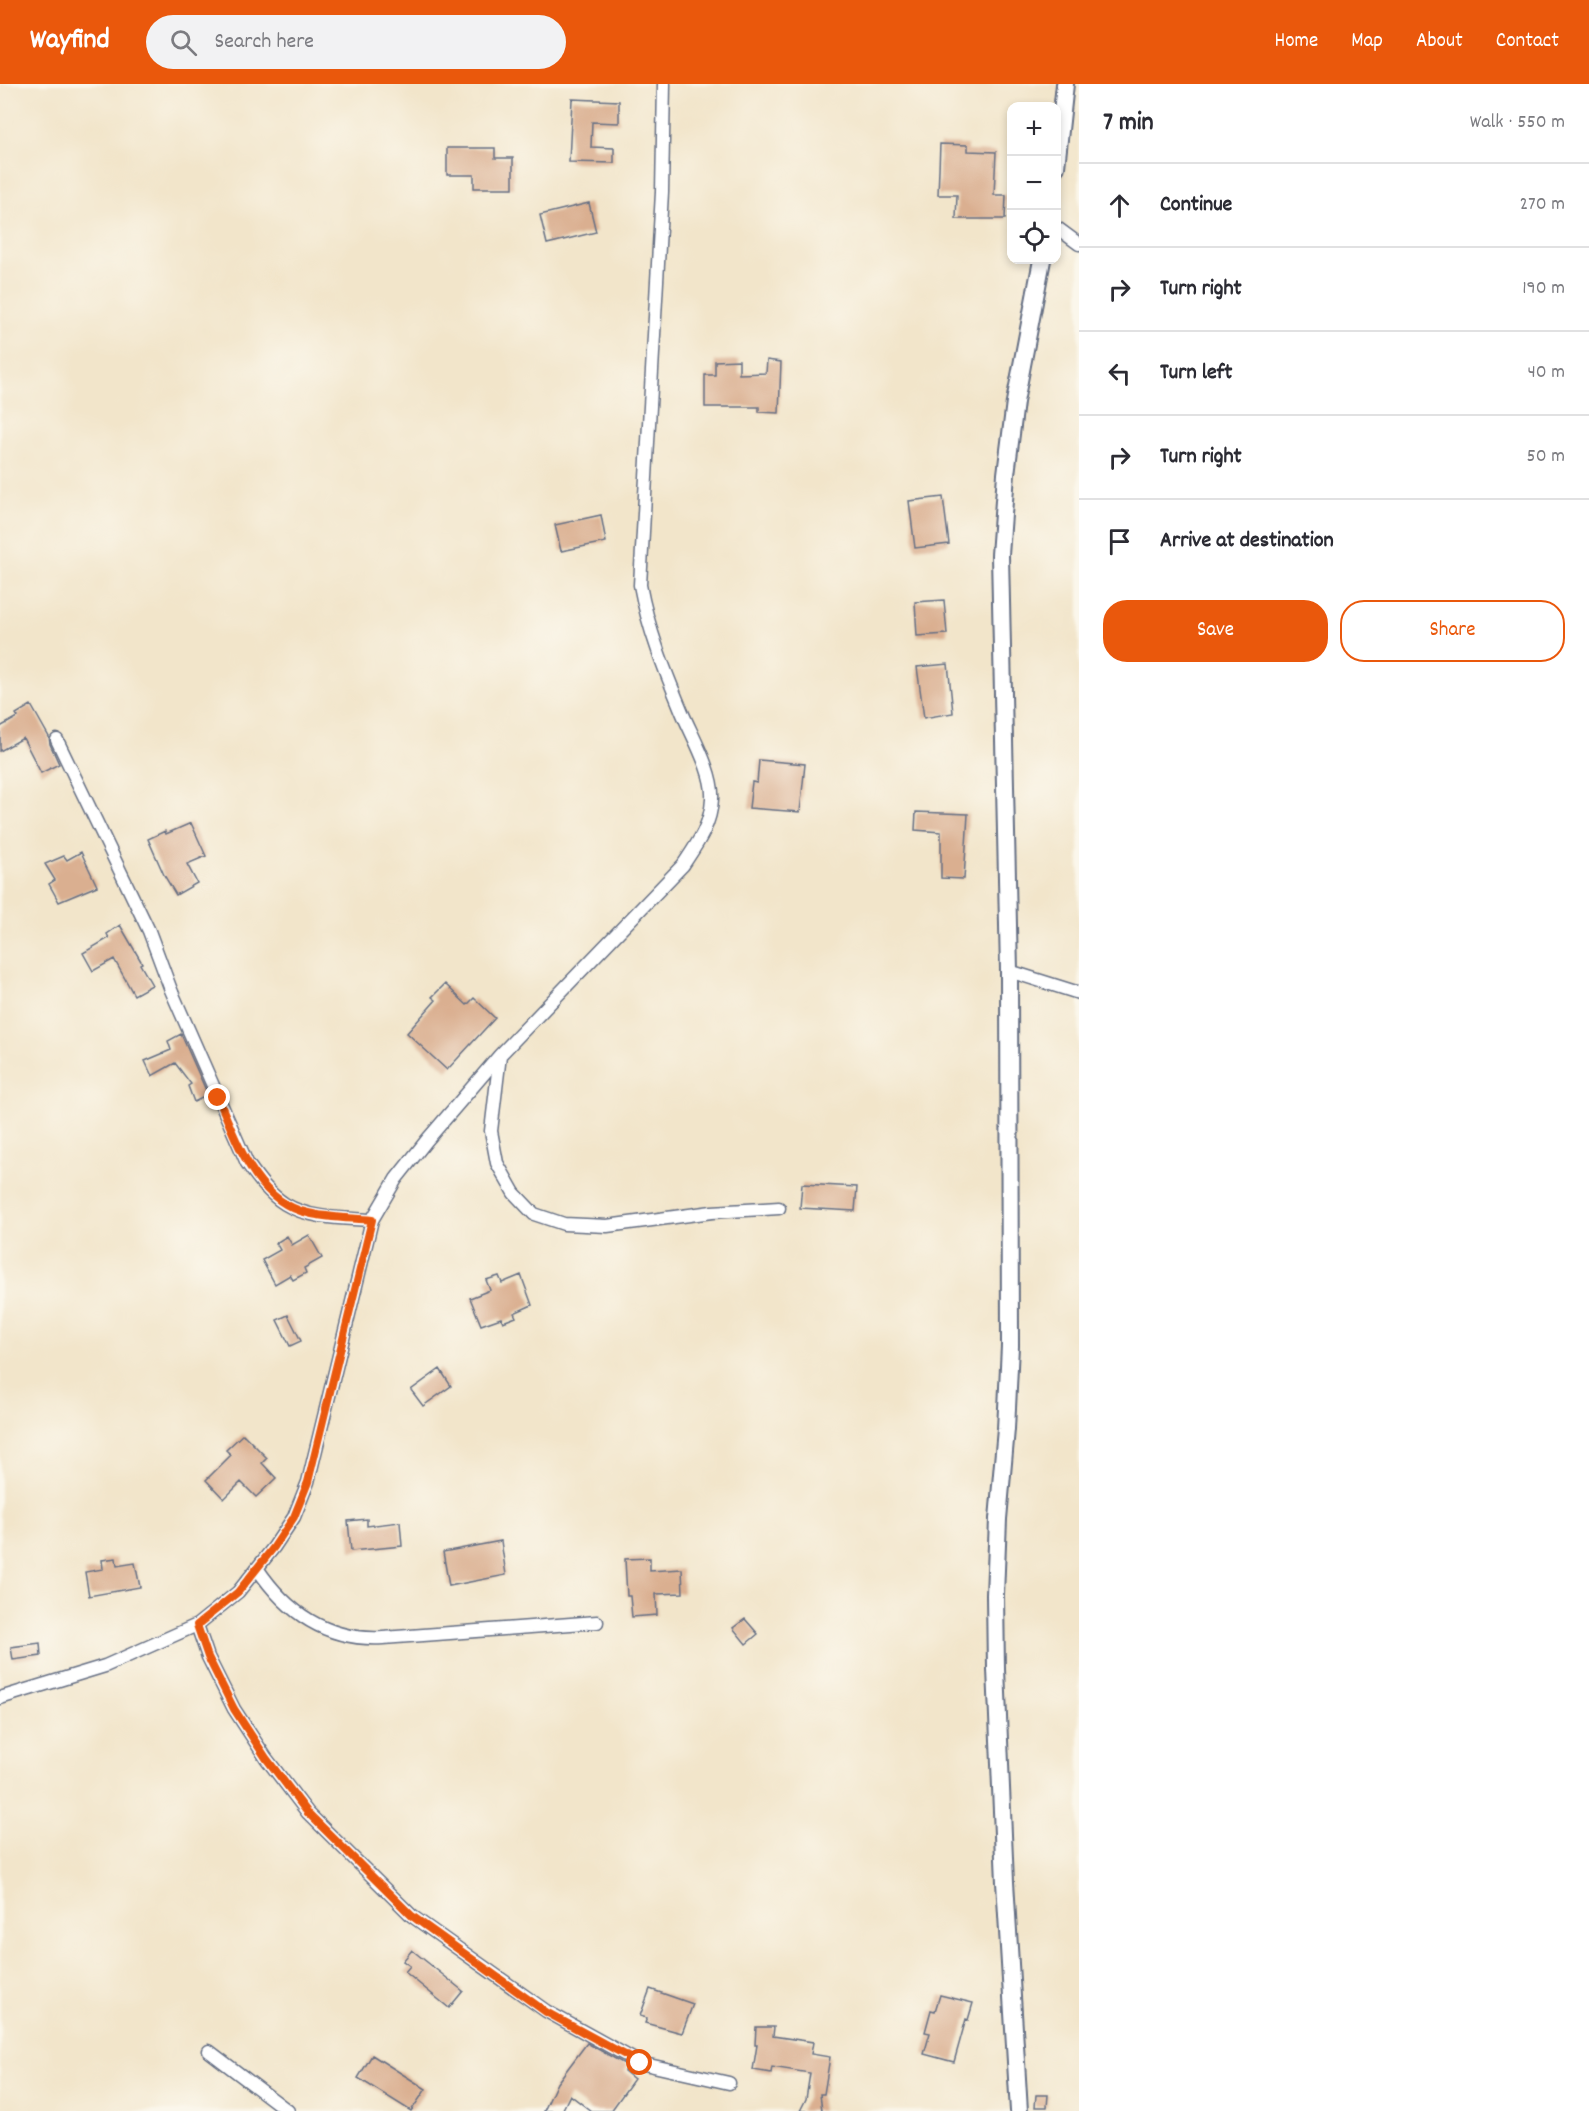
<!DOCTYPE html>
<meta charset="utf-8">
<style>
:root{--surface:#fff;--page:#f2f2f3;--text:#2b2b33;--muted:#7c7c81;--line:#e1e1e2;--accent:#ea580c}
body{margin:0;font-family:Dekko,sans-serif;background:var(--page);color:var(--text)}
.controls{position:absolute;right:18px;top:18px;display:grid;overflow:hidden;border-radius:12px;box-shadow:0 3px 9px #0003}
.controls button{width:54px;height:54px;display:grid;place-items:center;padding:0;border:0;border-bottom:2px solid var(--line);background:var(--surface);color:var(--text);font:30px sans-serif}
.stop{position:absolute;width:18px;height:18px;margin:-14px;border:4px solid #ea580c;border-radius:50%;background:#fff}
.stop.end{background:#ea580c;border-color:#fff;box-shadow:0 2px 6px #0008}
.list{margin:0;padding:0;list-style:none}
h2{display:flex;justify-content:space-between;align-items:center;height:78px;margin:0;padding:0 24px;font-size:26px}
h2 small{font-size:20px;font-weight:400;color:var(--muted)}
.list li{display:grid;grid-template-columns:39px 1fr auto;gap:18px;align-items:center;box-sizing:border-box;height:84px;padding:0 24px;border-top:2px solid var(--line)}
.list b{display:block;font-size:22px;white-space:nowrap}
.list em{font-size:20px;font-style:normal;color:var(--muted)}
.actions{display:flex;gap:12px;padding:18px 24px}
.actions a{flex:1;padding:14px 0;border:2px solid var(--accent);border-radius:24px;text-align:center;font-size:21px;color:var(--accent)}
.actions .main{background:var(--accent);color:#fff}
.icon{flex:none;width:33px;height:33px;fill:none;stroke:currentColor;stroke-width:2;stroke-linecap:round;stroke-linejoin:round}
.map{position:relative;flex:none;width:1079px;height:2027px;overflow:hidden}
header{display:flex;align-items:center;gap:36px;box-sizing:border-box;height:84px;padding:0 30px;background:var(--accent);color:#fff}
header strong{font-size:28px}
nav{display:flex;gap:33px;margin-inline-start:auto;font-size:21px}
.search{width:420px;height:54px;background:var(--page);display:flex;align-items:center;gap:15px;box-sizing:border-box;padding:0 21px;border-radius:33px;color:var(--muted);font-size:22px}
main{display:flex}
aside{flex:1;background:var(--surface)}
.map>svg:first-child{display:block}
.building{fill:#daaf90}
.lines{fill:none;stroke-linecap:round;stroke-linejoin:round}
.minor-casing{stroke:#666f84;stroke-width:15}
.tertiary-casing{stroke:#666f84;stroke-width:20}
.minor{stroke:#fff;stroke-width:12}
.tertiary{stroke:#fff;stroke-width:16}
.route{stroke:#ea580c;stroke-width:8}
</style>
<header>
<strong>Wayfind</strong>
<div class="search"><svg class="icon" aria-label="search" viewBox="0 0 24 24"><circle cx="10" cy="10" r="6"/><path d="M15 15l6 6"/></svg>Search here</div>
<nav><a>Home</a><a>Map</a><a>About</a><a>Contact</a></nav>
</header>
<main>
<div class="map">
<svg width="1079" height="2027" viewBox="0 0 1079 2027">
<rect width="100%" height="100%" fill="#fbf7ec"/>
<filter id="ink" filterUnits="userSpaceOnUse"><feTurbulence type="fractalNoise" baseFrequency=".0167" numOctaves="2"/><feDisplacementMap in="SourceGraphic" scale="12" xChannelSelector="R" yChannelSelector="G"/><feConvolveMatrix kernelMatrix="1 2 1 2 8 2 1 2 1" color-interpolation-filters="sRGB"/></filter>
<filter id="wash" filterUnits="userSpaceOnUse"><feTurbulence type="fractalNoise" baseFrequency=".008" numOctaves="4" result="noise"/><feDisplacementMap in="SourceGraphic" scale="24" xChannelSelector="R" yChannelSelector="G"/><feGaussianBlur stdDeviation="1.35" result="paint"/><feColorMatrix in="noise" values="0 0 0 0 0 0 0 0 0 0 0 0 0 0 0 0 0 1.4 0 .05"/><feComposite in="paint" operator="in"/></filter>
<g filter="url(#wash)">
<rect width="100%" height="100%" fill="#f2e5ca"/>
<g id="blocks">
<!-- building -->
<path class="building" d="M572,15L619,17V39L592,38L591,63L614,64V79L569,78Z
M940,60L968,61V67L996,68L994,111H1006L1005,135H956L957,111H938Z
M447,64H495V74H513V104H474V91H447Z
M589,119L596,148L547,160L540,131Z
M739,276V290L766,289L767,276L781,278L779,329L759,328V323H705V291H715V277Z
M943,413L949,460L915,464L909,417Z
M601,431L606,458L561,467L555,441Z
M944,516L947,550L917,552L915,518Z
M948,580L953,629L924,634L917,583Z
M31,621L49,653L50,660L59,680L41,689L23,654L0,667V643L18,633L16,630Z
M759,676L805,680L800,728L749,724L752,698L757,699Z
M916,728L968,730L964,795L941,794V748L915,746Z
M191,739L206,772L187,780L197,799L176,811L164,791L148,755L165,747L166,750Z
M81,768L97,802L59,818L49,800L55,796L45,780L64,772L67,776Z
M120,841L142,879L140,880L152,901L134,911L114,875L93,887L83,869L109,854L107,850Z
M445,900L467,921L474,914L495,934L447,986L407,949L436,916L432,913Z
M181,950L208,1011L194,1018L188,1002L191,1000L175,979L152,992L145,977L171,966L168,957Z
M802,1100L857,1103L855,1127L800,1124Z
M309,1151L322,1174L304,1184L306,1189L293,1196L290,1191L275,1200L262,1176L280,1166L276,1159L287,1152L292,1161Z
M521,1191L532,1221L514,1229L516,1233L503,1238L501,1234L481,1241L470,1214L490,1206L486,1196L499,1192L502,1199Z
M288,1231L301,1257L290,1262L277,1236Z
M440,1285L451,1302L423,1322L411,1306Z
M243,1350L267,1374L262,1379L276,1394L256,1413L241,1398L224,1415L206,1396L231,1371L226,1366Z
M367,1435V1442L400,1438L402,1462L351,1467L348,1437Z
M501,1457L506,1491L449,1502L443,1468Z
M116,1474L117,1482L135,1479L140,1503L89,1512L85,1488L103,1485L102,1476Z
M650,1474V1487L682,1485L683,1509L656,1510L657,1531L632,1533L630,1512H627L625,1475Z
M745,1535L758,1550L746,1560L733,1544Z
M40,1559L41,1572L13,1576L11,1563Z
M412,1866L463,1907L449,1924L405,1888L410,1882L403,1877Z
M650,1905L693,1920L682,1949L645,1939L647,1934L640,1932Z
M940,1911L973,1919L968,1936L966,1935L954,1978L924,1970L930,1949L925,1948L931,1926L935,1927Z
M756,1943H774L773,1952L813,1958L811,1970L830,1973L824,2010H820L822,2027H800L806,2015L810,1989L772,1983L771,1989L753,1986L757,1961H755Z
M587,1959L628,1982L624,1987L634,1995L611,2027H591L570,2011L562,2027H544L557,1999Z
M372,1971L426,2005L411,2027L358,1994Z
M1036,2011H1048L1047,2023H1035Z"/>
</g>
</g>
<g filter="url(#ink)">
<use href="#blocks" fill-opacity="0" stroke="#666f84" stroke-width="1.5"/>
<g class="lines">
<defs>
<path id="minor" d="M1056,143L1079,160
M57,656L149,847L171,906L247,1079C257,1093 269,1110 285,1120C309,1135 344,1134 372,1136
M1009,887L1079,909
M500,971L491,1047L497,1079L514,1109L534,1130L564,1140L607,1142L712,1128L779,1124
M257,1484C287,1529 328,1557 383,1554L597,1538
M197,1541L208,1573L234,1625L266,1674L308,1729L412,1832L546,1927L640,1979L729,1999
M0,1614L105,1582L197,1541L238,1508L274,1463L294,1433L308,1398L372,1136L396,1095L427,1056L500,971L683,781C697,760 711,741 712,715C714,689 692,652 682,628C665,587 648,545 640,501L662,108L664,0
M209,1967L288,2027"/>
<path id="tertiary" d="M1056,83L1065,0
M1019,2027L1005,1798L996,1585L995,1511L998,1435L1006,1345L1010,1262L1009,887L1000,471L1006,390L1015,318L1042,176"/>
</defs>
<!-- minor casing -->
<use href="#minor" class="minor-casing"/>
<!-- tertiary casing -->
<use href="#tertiary" class="tertiary-casing"/>
<!-- minor -->
<use href="#minor" class="minor"/>
<!-- tertiary -->
<use href="#tertiary" class="tertiary"/>
</g>
</g>
<g class="lines" filter="url(#ink)">
<!-- route -->
<path class="route" d="M218,1014C237,1057 255,1117 308,1129C328,1134 351,1134 372,1136L308,1398L294,1433L274,1463L238,1508L197,1541L208,1573L234,1625L266,1674L308,1729L412,1832L546,1928L640,1979"/>
</g>
</svg>
<div class="controls">
<button>+</button>
<button>−</button>
<button><svg class="icon" aria-label="locate" viewBox="0 0 24 24"><circle cx="12" cy="12" r="6"/><path d="M12 2v4M12 18v4M2 12h4M18 12h4"/></svg></button>
</div>
<div class="stop" style="left:640px;top:1979px"></div>
<div class="stop end" style="left:218px;top:1014px"></div>
</div>
<aside>
<h2>7 min<small>Walk · 550 m</small></h2>
<ul class="list">
<li><svg class="icon" aria-label="ahead" viewBox="0 0 24 24"><path d="M12 20V5M6 11l6-6 6 6"/></svg><div><b>Continue</b></div><em>270 m</em></li>
<li><svg class="icon" aria-label="right" viewBox="0 0 24 24"><path d="M7 20v-9h11M14 6l5 5-5 5"/></svg><div><b>Turn right</b></div><em>190 m</em></li>
<li><svg class="icon" aria-label="left" viewBox="0 0 24 24"><path d="M17 20v-9H6M10 6l-5 5 5 5"/></svg><div><b>Turn left</b></div><em>40 m</em></li>
<li><svg class="icon" aria-label="right" viewBox="0 0 24 24"><path d="M7 20v-9h11M14 6l5 5-5 5"/></svg><div><b>Turn right</b></div><em>50 m</em></li>
<li><svg class="icon" aria-label="arrive" viewBox="0 0 24 24"><path d="M6 21V4h12l-3 4 3 4H6"/></svg><div><b>Arrive at destination</b></div></li>
</ul>
<div class="actions"><a class="main">Save</a><a>Share</a></div>
</aside>
</main>
